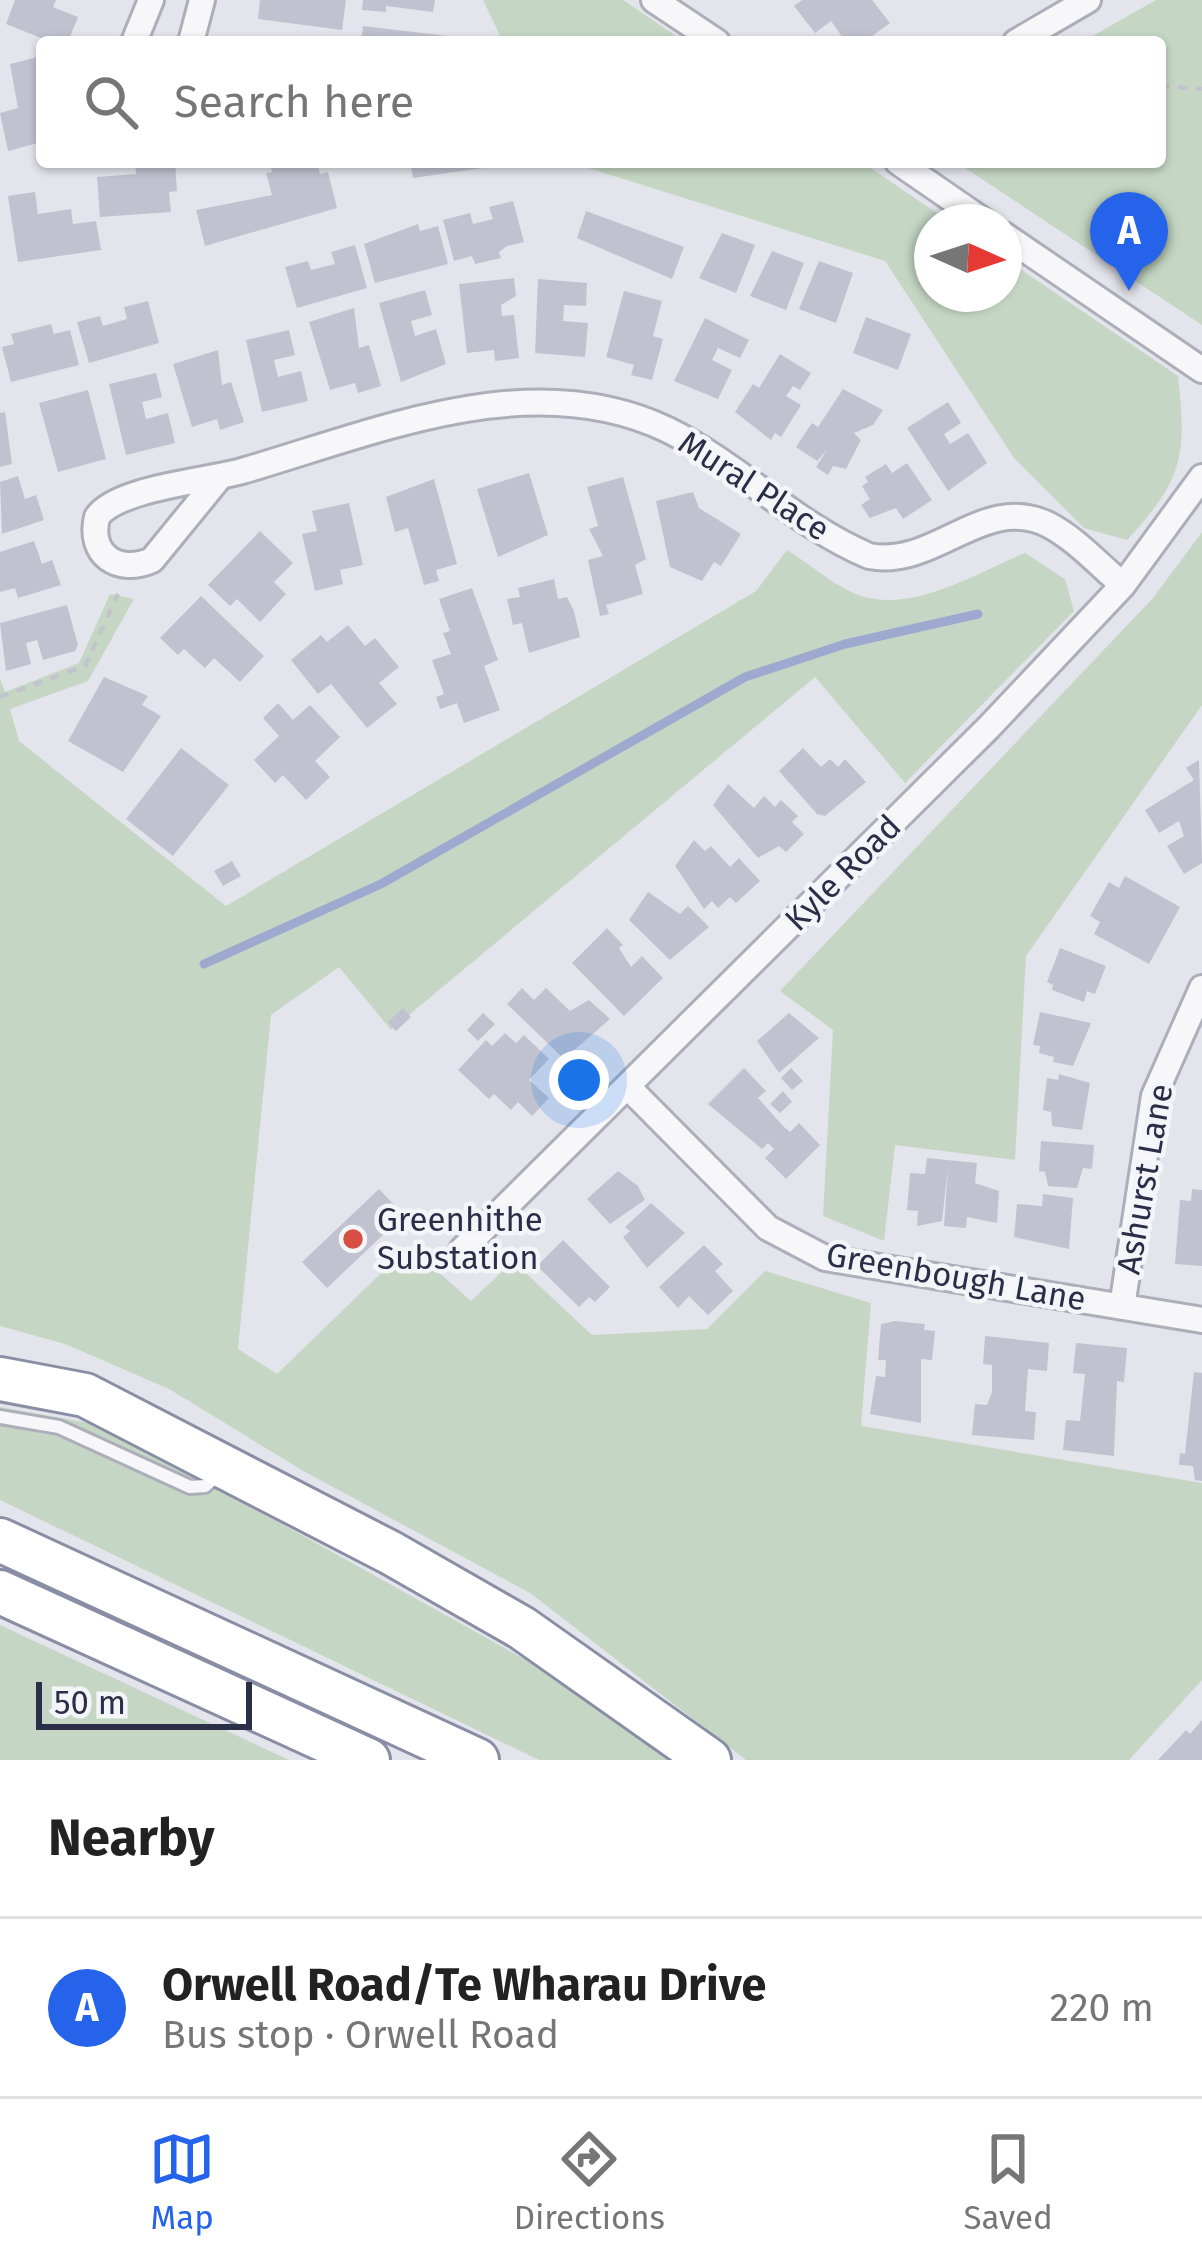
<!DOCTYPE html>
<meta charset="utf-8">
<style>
:root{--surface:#fff;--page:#f2f2f2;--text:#222;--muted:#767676;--line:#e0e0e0;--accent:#2563eb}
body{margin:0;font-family:"Fira Sans",sans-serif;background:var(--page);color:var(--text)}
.compass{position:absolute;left:914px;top:204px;width:108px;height:108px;border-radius:50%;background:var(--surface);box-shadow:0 3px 9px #0004;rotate:93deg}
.scale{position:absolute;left:36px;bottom:30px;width:216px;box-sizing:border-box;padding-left:12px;border:6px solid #2a2e46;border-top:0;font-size:33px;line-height:42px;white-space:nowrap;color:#2a2e46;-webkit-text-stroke:9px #f4f5f9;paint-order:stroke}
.you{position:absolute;left:579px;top:1080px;width:42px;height:42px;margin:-30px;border:9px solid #fff;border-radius:50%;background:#1a73e8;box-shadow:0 0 0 18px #1a73e833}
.badge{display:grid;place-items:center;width:78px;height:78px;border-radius:50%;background:var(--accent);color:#fff;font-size:39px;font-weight:700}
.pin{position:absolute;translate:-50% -99px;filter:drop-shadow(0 3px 6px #0008)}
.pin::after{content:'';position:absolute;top:63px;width:42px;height:36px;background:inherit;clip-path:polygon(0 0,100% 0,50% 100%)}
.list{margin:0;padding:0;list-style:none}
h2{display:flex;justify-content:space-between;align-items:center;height:156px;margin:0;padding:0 48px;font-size:51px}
h2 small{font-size:39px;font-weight:400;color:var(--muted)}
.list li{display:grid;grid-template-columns:78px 1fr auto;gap:36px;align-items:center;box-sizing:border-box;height:180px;padding:0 48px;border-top:3px solid var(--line)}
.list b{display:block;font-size:45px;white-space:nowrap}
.list p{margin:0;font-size:39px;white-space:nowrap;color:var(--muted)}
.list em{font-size:39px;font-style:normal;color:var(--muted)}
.icon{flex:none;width:66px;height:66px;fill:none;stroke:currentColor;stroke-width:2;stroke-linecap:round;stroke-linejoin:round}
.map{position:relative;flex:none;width:1202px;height:1760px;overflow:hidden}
.search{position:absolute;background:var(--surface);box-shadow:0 3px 9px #0004;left:36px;right:36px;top:36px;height:132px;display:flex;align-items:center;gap:30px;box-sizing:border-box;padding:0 42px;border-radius:12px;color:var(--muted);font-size:45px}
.sheet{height:336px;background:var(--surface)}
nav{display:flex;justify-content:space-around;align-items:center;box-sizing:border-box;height:168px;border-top:3px solid var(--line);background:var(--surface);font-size:33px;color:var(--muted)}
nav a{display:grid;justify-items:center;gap:6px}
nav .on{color:var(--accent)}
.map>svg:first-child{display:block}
.green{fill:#c5d7c4}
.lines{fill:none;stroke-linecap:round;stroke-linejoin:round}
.stream{stroke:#9da9ce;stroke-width:9}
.building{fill:#c0c2d0}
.service-casing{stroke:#acaeba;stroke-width:18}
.minor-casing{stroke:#acaeba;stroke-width:30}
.motorway-casing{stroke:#8a8ea4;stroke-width:48}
.path{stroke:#c2c3cb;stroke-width:4.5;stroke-dasharray:9 9;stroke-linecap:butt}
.service{stroke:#f7f7fa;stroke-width:12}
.minor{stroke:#f7f7fa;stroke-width:24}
.motorway{stroke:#fff;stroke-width:42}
.poi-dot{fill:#d74f43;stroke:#f4f5f9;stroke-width:4.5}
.labels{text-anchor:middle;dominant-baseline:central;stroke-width:9;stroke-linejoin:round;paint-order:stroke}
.street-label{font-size:33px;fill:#2a2e46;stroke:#f4f5f9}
.poi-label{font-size:33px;fill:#2a2e46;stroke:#f4f5f9;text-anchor:start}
</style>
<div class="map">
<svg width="1202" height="1760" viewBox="0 0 1202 1760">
<rect width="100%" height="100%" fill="#e4e5ec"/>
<!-- green -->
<path class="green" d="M483,0H623L685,42H503Z
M1156,0H1202V325L956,162H1160V42H1082Z
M569,162H862L950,222H932V294H1004V258L1178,376C1187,456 1183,480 1127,540L1084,528L1014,458L885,261Z
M1202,532V705L1026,956L1015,1160L895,1145L884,1241L823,1216L833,1030L780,991L1153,598Z
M787,550C808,563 829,581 851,592C907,618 975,573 1025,553L1065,579L1074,611L905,783L815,677L391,1030L339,967L271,1015L238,1349L277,1374L409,1246L471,1301L513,1261L592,1335L707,1329L765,1271L871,1303L861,1426L1202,1483V1680L1129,1760H746L530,1593L305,1472L169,1389L65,1344L0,1326V679L5,692L79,663L110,594L134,599L88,681L10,709L19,741L226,906L756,591Z
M0,1407L106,1426L571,1685L670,1760H539L0,1500Z
M0,1625L289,1760H0Z"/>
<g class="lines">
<!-- stream -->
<path class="stream" d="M204,964L381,884L745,677L845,644L978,614"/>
</g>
<!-- building -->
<path class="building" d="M15,0H56L53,7L78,17L68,42H51L6,24Z
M260,0H346L342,30L258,19Z
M363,0H435L433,12L386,6V12L362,10Z
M802,0H872L890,23L864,42L843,38L831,21L815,33L794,6Z
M363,26L473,39V42H361Z
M42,56V142L8,151L0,113L18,108L10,64Z
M135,162H175L177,191L169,192L171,212L100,217L97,177L136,174Z
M270,162H317L320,174L328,172L337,208L205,246L196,210L272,195L266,173L272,172Z
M410,162H496L497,166L413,178Z
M35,192L38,214L71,209L73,224L96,221L101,250L18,262L8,196Z
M513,201L524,242L507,246L499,252L501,258L475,264L472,256L454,261L443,220L470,213L473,224L493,219L489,207Z
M586,211L684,247L672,279L577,238Z
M418,224L420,231L438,226L448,264L375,283L364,244Z
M722,233L755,245L736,293L699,278Z
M355,245L367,288L297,308L285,267L308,261L311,270L335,264L331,252Z
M772,251L804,263L786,310L750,296Z
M819,261L853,273L836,323L799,309Z
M514,278L516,296L501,305L502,316L514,315L519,358L495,361L494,350L467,353L459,284Z
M538,279L587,283L586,306L564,305L563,321L588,323L585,357L535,353Z
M425,290L432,315L411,321L415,336L436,329L446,364L401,382L379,303Z
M624,291L662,301L653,336L663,339L652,380L631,375L634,365L606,357Z
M148,301L159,343L89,363L77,322L100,316L103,326L127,319L124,307Z
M354,308L359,348L369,345L381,386L358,393L355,383L330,390L309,322Z
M866,317L911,334L898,370L853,353Z
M705,318L749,340L740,358L718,348L712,360L732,370L718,399L674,381Z
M51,324L54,334L70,330L79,365L11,382L2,347L14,344L11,334Z
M289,330L295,355L274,360L278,377L301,371L308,401L262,412L246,340Z
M218,350L222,385L231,382L244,422L220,430L217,419L192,427L173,364Z
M780,354L811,373L800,390L793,386L786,396L801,405L781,437L775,433L771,440L735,412L753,384L759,388Z
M156,373L162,397L142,402L146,419L168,413L175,443L126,455L109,384Z
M843,389L883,410L873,425L854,433L861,440L846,469L833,466L828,475L816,467L827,450L817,461L796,447L812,423L818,427Z
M88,390L106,459L58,472L39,403Z
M948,402L961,423L944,434L950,444L968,433L987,463L948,491L907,428Z
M5,412L12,464L0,467V413Z
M907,463L932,500L903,519L896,508L870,518L861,505L870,499L862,486L868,482L865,477L886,464L892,473Z
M529,473L548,535L498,557L477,489Z
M18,476L25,499L36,495L44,520L2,534L0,482Z
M623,477L646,559L635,565L643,594L606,605L609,614L600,616L588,560L603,556L589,529L598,526L587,487Z
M434,479L457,564L436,570L439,581L424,585L408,528L395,532L386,497Z
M693,492L699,508L741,534L721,566L714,562L702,581L670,567L656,501Z
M349,503L363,565L340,570L343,584L315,591L302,534L317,531L312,511Z
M260,531L293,563L274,582L286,594L260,622L237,599L230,606L208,585Z
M34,541L42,564L52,560L61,585L18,598L15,588L0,592V552Z
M554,579L558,599L567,597L574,611L580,637L529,653L522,623L513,625L507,599L520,597L518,588Z
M472,588L498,660L484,666L500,710L464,723L457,703L440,709L436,697L444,694L432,660L451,654L443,633L450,631L439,599Z
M201,596L264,656L240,682L214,658L205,668L184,649L178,655L160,638Z
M67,605L78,645L75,651L43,660L37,640L26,643L31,664L6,671L0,623Z
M348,625L365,646L375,638L399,667L379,683L397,704L367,728L331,684L318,694L291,660L321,635L327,642Z
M104,677L148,696L142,705L161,716L123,772L68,741Z
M278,703L293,720L310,705L340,737L315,761L330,777L306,800L283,775L275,783L254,760L279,736L263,718Z
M181,748L229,785L173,856L126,819Z
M803,748L821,767L830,759L838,767L845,759L866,782L825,816L817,814L779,771Z
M1199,760L1202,863L1184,874L1167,846L1184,836L1179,821L1159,833L1145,810L1194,780L1186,768Z
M728,784L754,808L764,796L775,807L781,800L798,816L792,822L804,834L786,852L779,846L758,858L713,805Z
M694,840L705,851L711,846L730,867L739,858L760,881L736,903L730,897L718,908L712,901L704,909L675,866Z
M232,861L241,876L223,886L214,871Z
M1125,876L1180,907L1149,964L1094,934L1100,922L1090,916L1109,882L1119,888Z
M648,892L680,914L688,906L709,927L670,960L629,920Z
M607,928L623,945L619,948L631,967L642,956L663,978L624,1016L572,963Z
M1060,948L1106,966L1095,994L1087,991L1084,1002L1052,990L1053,985L1047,982Z
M522,988L534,1000L546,988L570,1011L589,1000L610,1019L564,1059L507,1004Z
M403,1008L411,1017L396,1031L388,1022Z
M1040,1012L1091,1023L1073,1066L1053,1062L1054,1057L1039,1053L1040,1046L1033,1045Z
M483,1013L495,1024L478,1041L467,1030Z
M789,1013L819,1038L779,1073L757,1041Z
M505,1033L516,1043L524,1035L549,1059L529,1080L549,1098L532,1116L518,1102L511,1110L494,1094L489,1099L458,1070L486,1040L492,1046Z
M744,1068L766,1091L758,1098L783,1126L790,1132L799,1123L820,1145L786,1179L765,1158L774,1149L768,1143L762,1149L708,1104Z
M791,1068L803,1081L792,1090L781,1078Z
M1059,1074L1090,1083L1082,1130L1052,1126L1051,1112L1043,1110L1047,1078L1058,1080Z
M783,1091L792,1102L780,1113L770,1104Z
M1041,1141L1094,1145L1092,1169L1083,1168L1077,1188L1048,1186L1045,1172L1039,1171Z
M927,1158L977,1163L975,1183L999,1191L997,1223L967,1217L966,1228L944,1226L948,1167L942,1221L917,1226L918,1211L907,1210L910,1173L925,1174Z
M618,1171L638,1186L645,1200L610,1224L587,1199Z
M379,1189L404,1215L327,1288L302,1262Z
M1192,1189L1202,1190V1266L1175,1264L1180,1200L1191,1201Z
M1043,1194L1073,1198L1069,1249L1014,1237L1017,1204L1042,1206Z
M651,1203L685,1233L647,1268L623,1237L630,1231L625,1227Z
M563,1240L610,1287L595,1302L589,1297L579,1307L537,1266Z
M704,1245L723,1264L715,1271L733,1291L708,1315L689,1296L678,1308L659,1287Z
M895,1321L925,1324L924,1330L935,1331L932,1360L921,1359V1423L870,1414L876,1376L885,1377L886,1360H878L881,1324Z
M985,1336L1049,1343L1047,1371L1028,1369L1025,1411L1036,1412L1034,1440L972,1435L975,1404L987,1405L992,1392V1365L983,1364Z
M1076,1343L1127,1348L1124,1382L1117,1381L1114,1456L1063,1450L1066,1420L1080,1421L1085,1374L1073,1373Z
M1194,1372L1202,1373V1481L1195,1480L1193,1466L1179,1465L1180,1453L1185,1454Z
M1202,1720V1760H1158L1186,1730L1190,1734Z"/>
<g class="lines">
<defs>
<path id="service" d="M0,1417L59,1427L190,1487L205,1486L218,1475"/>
<path id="minor" d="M654,0L717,42
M134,42L151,0
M191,42L202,0
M1016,42L1088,0
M898,162L985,222
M1004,235L1202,370
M219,478L152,560C118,575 88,555 97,517C117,488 207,481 242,471C377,432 531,364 668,430C739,465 797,526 869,556C935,569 984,492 1049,525C1076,539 1100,566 1123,585
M629,1088L768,1228L825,1258L1202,1320
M462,1250L989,727L1123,585L1202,477
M1122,1307L1154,1096L1202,988"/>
<path id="motorway" d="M0,1379L85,1395L391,1553L522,1628L709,1760
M0,1540L477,1760
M0,1592L368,1760"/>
</defs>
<!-- service casing -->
<use href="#service" class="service-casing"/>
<!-- minor casing -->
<use href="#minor" class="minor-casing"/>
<!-- motorway casing -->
<use href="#motorway" class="motorway-casing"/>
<!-- path -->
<path class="path" d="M1160,86L1202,89
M0,697L85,666L118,594"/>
<!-- service -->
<use href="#service" class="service"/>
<!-- minor -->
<use href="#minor" class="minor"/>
<!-- motorway -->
<use href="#motorway" class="motorway"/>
</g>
<!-- markers -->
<circle class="poi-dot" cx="353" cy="1239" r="12"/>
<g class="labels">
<!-- street labels -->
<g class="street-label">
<text transform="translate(754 486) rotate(33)">Mural Place</text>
<text transform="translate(843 873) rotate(-45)">Kyle Road</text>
<text transform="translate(1145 1179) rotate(-80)">Ashurst Lane</text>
<text transform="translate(956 1277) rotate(10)">Greenbough Lane</text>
</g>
<!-- poi labels -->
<g class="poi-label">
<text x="377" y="1220">Greenhithe<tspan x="377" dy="38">Substation</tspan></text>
</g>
</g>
</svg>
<svg class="compass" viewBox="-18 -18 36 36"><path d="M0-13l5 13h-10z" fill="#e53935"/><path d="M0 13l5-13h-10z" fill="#767676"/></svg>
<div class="scale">50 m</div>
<div class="you"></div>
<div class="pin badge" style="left:1129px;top:291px">A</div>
<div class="search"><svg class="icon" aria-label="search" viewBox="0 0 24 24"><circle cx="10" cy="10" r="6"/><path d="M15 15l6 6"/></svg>Search here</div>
</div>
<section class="sheet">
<h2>Nearby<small></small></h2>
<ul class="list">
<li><span class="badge">A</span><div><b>Orwell Road/Te Wharau Drive</b><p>Bus stop · Orwell Road</p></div><em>220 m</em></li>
</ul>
</section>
<nav>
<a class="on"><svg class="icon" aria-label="map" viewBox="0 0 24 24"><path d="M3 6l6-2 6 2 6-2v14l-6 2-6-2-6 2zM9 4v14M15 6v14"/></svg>Map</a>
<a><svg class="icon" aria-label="directions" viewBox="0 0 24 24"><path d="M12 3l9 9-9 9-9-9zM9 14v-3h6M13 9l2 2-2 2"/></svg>Directions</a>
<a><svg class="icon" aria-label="saved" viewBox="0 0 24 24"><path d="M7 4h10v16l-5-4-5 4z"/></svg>Saved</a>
</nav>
